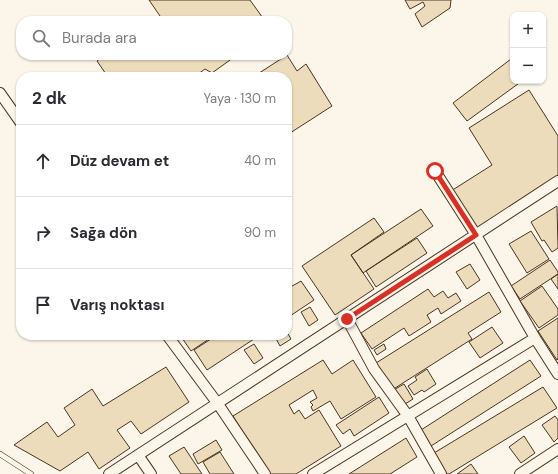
<!DOCTYPE html>
<html lang="tr">
<meta charset="utf-8">
<style>
:root{--surface:#fff;--page:#f2f2f3;--text:#2b2b33;--muted:#7c7c81;--line:#e1e1e2}
body{margin:0;font-family:"DM Sans",sans-serif;background:var(--page);color:var(--text)}
.controls{position:absolute;right:12px;top:12px;display:grid;overflow:hidden;border-radius:8px;box-shadow:0 1px 3px #0004}
.controls button{width:36px;height:36px;display:grid;place-items:center;padding:0;border:0;border-bottom:1px solid var(--line);background:var(--surface);color:var(--text);font:20px sans-serif}
.stop{position:absolute;width:12px;height:12px;margin:-9px;border:3px solid #d93025;border-radius:50%;background:#fff}
.stop.end{background:#d93025;border-color:#fff;box-shadow:0 1px 4px #0008}
.list{margin:0;padding:0;list-style:none}
h2{display:flex;justify-content:space-between;align-items:center;height:52px;margin:0;padding:0 16px;font-size:17px}
h2 small{font-size:13px;font-weight:400;color:var(--muted)}
.list li{display:grid;grid-template-columns:26px 1fr auto;gap:12px;align-items:center;box-sizing:border-box;height:72px;padding:0 16px;border-top:1px solid var(--line)}
.list b{display:block;font-size:15px;white-space:nowrap}
.list em{font-size:13px;font-style:normal;color:var(--muted)}
.icon{flex:none;width:22px;height:22px;fill:none;stroke:currentColor;stroke-width:2;stroke-linecap:round;stroke-linejoin:round}
.map{position:relative;flex:none;width:558px;height:474px;overflow:hidden}
.search{position:absolute;background:var(--surface);box-shadow:0 1px 3px #0004;left:16px;top:16px;width:276px;height:44px;display:flex;align-items:center;gap:10px;box-sizing:border-box;padding:0 14px;border-radius:16px;color:var(--muted);font-size:15px}
.panel{position:absolute;background:var(--surface);box-shadow:0 1px 3px #0004;left:16px;top:72px;width:276px;height:268px;border-radius:16px}
.map>svg:first-child{display:block}
.building{fill:#ecdcbc;stroke:#4a3520}
.lines{fill:none;stroke-linecap:round;stroke-linejoin:round}
.service-casing{stroke:#4a3520;stroke-width:6}
.minor-casing{stroke:#4a3520;stroke-width:12}
.service{stroke:#fbf6e9;stroke-width:5}
.minor{stroke:#fbf6e9;stroke-width:10}
.route{stroke:#d93025;stroke-width:5}
</style>
<div class="map">
<svg width="558" height="474" viewBox="0 0 558 474">
<rect width="100%" height="100%" fill="#fbf6e9"/>
<!-- building -->
<path class="building" d="M149,0H250L265,21H153L160,16Z
M405,0H451L450,8L422,27L415,14L425,6L423,2L410,9Z
M105,55H237L212,73L205,69L194,77H169L167,74L162,77H108L97,61Z
M287,55L297,71L306,64L332,106L287,135V77H253Z
M511,59L513,61V81H522L467,121L453,103Z
M529,90L558,136V176L475,229L451,191L492,165L469,128Z
M557,206L558,248L552,252L544,240L542,241L531,222Z
M421,209L433,226L363,273L351,255Z
M374,218L384,232L351,255L374,289L335,315L302,266Z
M531,231L549,259L527,273L509,244Z
M417,238L427,253L376,287L366,271Z
M550,260L558,272V274L520,299L511,286Z
M470,264L480,280L467,289L456,272Z
M558,274V289L551,279Z
M301,281L314,300L287,318V289Z
M542,286L558,309V315L539,328L520,301Z
M428,289L434,297L443,291L448,298L456,293L461,301L441,314L438,308L427,315L431,322L409,336L404,328L372,349L361,333Z
M489,292L501,312L468,333L472,339L392,390L376,363Z
M310,307L318,320L309,326L301,312Z
M558,318V359L557,360L538,331Z
M492,327L503,343L480,358L469,342Z
M287,332L291,339L280,346L274,335H287Z
M180,335H211L212,337L191,351Z
M217,335H260L207,370L194,350Z
M254,344L263,358L254,364L244,350Z
M384,344L386,349L377,355L374,350Z
M323,360L332,374L353,360L376,397L341,419L330,401L313,411L311,407L313,405L310,402L317,398L313,390L289,405L294,414L299,410L305,419L319,410L341,446L296,474H269L233,416Z
M530,360L541,376L431,446L421,430Z
M166,367L189,402L141,434L131,421L117,430L130,448L99,469L88,452L60,471L14,445L47,422L58,437L75,425L64,408L92,389L103,406Z
M427,369L436,384L424,392L422,390L414,395L408,386L417,380L415,377Z
M404,384L413,399L402,406L392,391Z
M543,387L557,408L449,474H447L434,453Z
M379,397L389,413L354,436L350,429L343,434L336,425Z
M555,416L558,420V438L554,442L542,425Z
M524,436L535,453L521,463L509,447Z
M406,438L417,457L390,474H349Z
M216,440L222,450L198,464L193,454Z
M184,447L202,474H181L169,456Z
M220,452L234,474H210L203,462Z
M471,464L478,474H457Z"/>
<g class="lines">
<defs>
<path id="service" d="M0,454L31,474"/>
<path id="minor" d="M0,93L21,123
M435,171L476,235L535,338L558,374
M347,319L374,369L408,416L441,474
M167,335L218,404L265,474
M138,455L151,474
M109,474L558,181
M313,474L535,338
M520,474L558,449"/>
</defs>
<!-- service casing -->
<use href="#service" class="service-casing"/>
<!-- minor casing -->
<use href="#minor" class="minor-casing"/>
<!-- service -->
<use href="#service" class="service"/>
<!-- minor -->
<use href="#minor" class="minor"/>
</g>
<g class="lines">
<!-- route -->
<path class="route" d="M347,319L476,235L435,171"/>
</g>
</svg>
<div class="controls">
<button>+</button>
<button>−</button>
</div>
<div class="stop" style="left:435px;top:171px"></div>
<div class="stop end" style="left:347px;top:319px"></div>
<div class="search"><svg class="icon" aria-label="search" viewBox="0 0 24 24"><circle cx="10" cy="10" r="6"/><path d="M15 15l6 6"/></svg>Burada ara</div>
<section class="panel">
<h2>2 dk<small>Yaya · 130 m</small></h2>
<ul class="list">
<li><svg class="icon" aria-label="ahead" viewBox="0 0 24 24"><path d="M12 20V5M6 11l6-6 6 6"/></svg><div><b>Düz devam et</b></div><em>40 m</em></li>
<li><svg class="icon" aria-label="right" viewBox="0 0 24 24"><path d="M7 20v-9h11M14 6l5 5-5 5"/></svg><div><b>Sağa dön</b></div><em>90 m</em></li>
<li><svg class="icon" aria-label="arrive" viewBox="0 0 24 24"><path d="M6 21V4h12l-3 4 3 4H6"/></svg><div><b>Varış noktası</b></div></li>
</ul>
</section>
</div>
